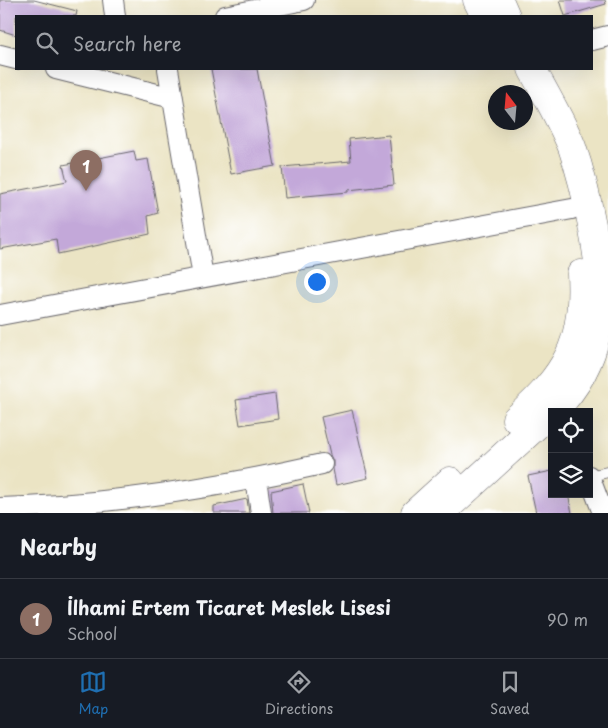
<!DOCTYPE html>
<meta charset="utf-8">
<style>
:root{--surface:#171b24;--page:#242831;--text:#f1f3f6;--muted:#9ea1a6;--line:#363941;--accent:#1f6fb2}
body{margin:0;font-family:"Playpen Sans",sans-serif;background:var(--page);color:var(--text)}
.controls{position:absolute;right:15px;bottom:15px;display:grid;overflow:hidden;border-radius:0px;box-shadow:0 5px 20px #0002}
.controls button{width:45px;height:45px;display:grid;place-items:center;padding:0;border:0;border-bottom:1px solid var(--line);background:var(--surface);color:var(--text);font:25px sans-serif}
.compass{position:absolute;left:488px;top:85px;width:45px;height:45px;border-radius:50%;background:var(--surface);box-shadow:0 5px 20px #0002;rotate:344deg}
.you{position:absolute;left:316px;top:281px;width:18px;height:18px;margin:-12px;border:4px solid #fff;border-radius:50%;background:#1a73e8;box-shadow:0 0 0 8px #1a73e833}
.badge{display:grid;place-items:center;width:32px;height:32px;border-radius:50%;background:var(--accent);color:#fff;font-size:16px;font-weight:700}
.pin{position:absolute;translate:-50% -41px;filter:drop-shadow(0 1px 2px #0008)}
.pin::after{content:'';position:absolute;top:26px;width:18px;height:15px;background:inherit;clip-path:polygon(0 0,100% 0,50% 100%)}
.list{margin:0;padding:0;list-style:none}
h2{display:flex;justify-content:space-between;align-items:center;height:65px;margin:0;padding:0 20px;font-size:21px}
h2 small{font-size:16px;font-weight:400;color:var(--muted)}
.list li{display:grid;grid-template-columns:32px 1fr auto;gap:15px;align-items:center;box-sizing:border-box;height:80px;padding:0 20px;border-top:1px solid var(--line)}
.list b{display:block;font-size:19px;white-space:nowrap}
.list p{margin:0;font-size:16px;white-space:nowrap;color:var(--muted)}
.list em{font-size:16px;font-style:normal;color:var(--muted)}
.icon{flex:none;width:28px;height:28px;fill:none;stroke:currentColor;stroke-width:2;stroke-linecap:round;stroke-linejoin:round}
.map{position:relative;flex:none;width:608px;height:513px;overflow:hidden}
.search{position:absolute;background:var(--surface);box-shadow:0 5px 20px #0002;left:15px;right:15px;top:15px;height:55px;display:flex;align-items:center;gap:12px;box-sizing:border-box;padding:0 18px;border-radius:0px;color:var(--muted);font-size:19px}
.sheet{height:145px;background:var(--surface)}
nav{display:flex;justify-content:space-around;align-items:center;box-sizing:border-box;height:70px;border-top:1px solid var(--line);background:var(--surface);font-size:14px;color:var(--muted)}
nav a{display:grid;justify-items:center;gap:2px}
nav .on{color:var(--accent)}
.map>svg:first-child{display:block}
.building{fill:#c3a8d9}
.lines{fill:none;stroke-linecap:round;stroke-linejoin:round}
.service-casing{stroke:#68666b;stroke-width:12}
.minor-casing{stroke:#68666b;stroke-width:22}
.primary-casing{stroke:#68666b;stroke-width:29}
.service{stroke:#fff;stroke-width:10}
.minor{stroke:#fff;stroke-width:20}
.primary{stroke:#fff;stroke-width:28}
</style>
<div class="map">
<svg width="608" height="513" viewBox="0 0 608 513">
<rect width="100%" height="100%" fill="#fff"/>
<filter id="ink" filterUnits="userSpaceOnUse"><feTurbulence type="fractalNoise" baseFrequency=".02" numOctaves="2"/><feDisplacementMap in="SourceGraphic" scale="10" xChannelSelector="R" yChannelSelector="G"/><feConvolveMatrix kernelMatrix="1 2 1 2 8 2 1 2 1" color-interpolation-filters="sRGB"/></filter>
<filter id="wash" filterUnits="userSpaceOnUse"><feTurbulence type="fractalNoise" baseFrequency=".0096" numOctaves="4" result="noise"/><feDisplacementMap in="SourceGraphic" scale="20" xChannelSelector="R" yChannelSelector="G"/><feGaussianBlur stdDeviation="1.12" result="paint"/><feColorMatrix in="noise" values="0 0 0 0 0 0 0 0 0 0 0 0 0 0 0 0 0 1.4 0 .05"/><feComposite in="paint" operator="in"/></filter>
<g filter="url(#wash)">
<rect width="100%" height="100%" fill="#ebe4c4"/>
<g id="blocks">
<!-- building -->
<path class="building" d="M0,0H34L77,11L76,16H16V35L0,30Z
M560,0H605L606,4L565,16Z
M211,69H257L275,166L231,174Z
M389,135L394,185L348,190V192L285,198L282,167L351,161L349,139Z
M134,151L136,161L148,159L158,213L148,216L150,234L58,254L56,239L0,249V194L67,181L63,165Z
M275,394L278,419L240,425L236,400Z
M352,410L368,478L336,485L333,469V461L330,455L321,417Z
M552,471V494H568L572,513H536L528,476Z
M303,484L309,513H273L271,491Z
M247,499L249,513H214V506Z"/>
</g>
</g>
<g filter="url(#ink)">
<use href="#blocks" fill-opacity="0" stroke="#68666b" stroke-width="1"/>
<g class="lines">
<defs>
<path id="service" d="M589,476L608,472"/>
<path id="minor" d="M113,0L115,16
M225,16L304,0
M592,40L608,36
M0,55L16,59
M56,69L173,98
M168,69L203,277
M0,315L572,209
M589,476L603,513
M256,479L261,513
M0,508C109,505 216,488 322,464"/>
<path id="primary" d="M477,0L485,16
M499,0L506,16
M516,419C566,374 585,344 581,274
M415,513L450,481
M441,513L562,402C608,349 605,290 592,225C587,199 581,173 572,147C561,120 546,95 532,69"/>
</defs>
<!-- service casing -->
<use href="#service" class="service-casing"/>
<!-- minor casing -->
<use href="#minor" class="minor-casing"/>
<!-- primary casing -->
<use href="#primary" class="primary-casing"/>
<!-- service -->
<use href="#service" class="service"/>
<!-- minor -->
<use href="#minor" class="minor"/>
<!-- primary -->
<use href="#primary" class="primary"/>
</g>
</g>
</svg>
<div class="controls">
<button><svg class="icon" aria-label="locate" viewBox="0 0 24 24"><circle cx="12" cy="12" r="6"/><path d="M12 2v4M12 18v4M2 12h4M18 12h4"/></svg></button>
<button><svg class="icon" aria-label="layers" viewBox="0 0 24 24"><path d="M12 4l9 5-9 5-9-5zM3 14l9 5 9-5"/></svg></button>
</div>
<svg class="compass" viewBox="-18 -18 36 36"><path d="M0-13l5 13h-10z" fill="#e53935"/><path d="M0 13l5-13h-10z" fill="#9ea1a6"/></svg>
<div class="you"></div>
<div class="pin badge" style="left:86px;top:191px;background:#8d6e63">1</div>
<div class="search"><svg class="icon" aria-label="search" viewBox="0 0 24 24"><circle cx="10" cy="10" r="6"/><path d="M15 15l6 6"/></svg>Search here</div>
</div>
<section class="sheet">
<h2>Nearby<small></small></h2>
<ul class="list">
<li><span class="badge" style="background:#8d6e63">1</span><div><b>İlhami Ertem Ticaret Meslek Lisesi</b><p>School</p></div><em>90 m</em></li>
</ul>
</section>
<nav>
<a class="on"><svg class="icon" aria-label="map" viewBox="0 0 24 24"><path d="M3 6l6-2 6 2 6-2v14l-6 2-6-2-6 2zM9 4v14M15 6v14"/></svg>Map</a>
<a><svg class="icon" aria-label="directions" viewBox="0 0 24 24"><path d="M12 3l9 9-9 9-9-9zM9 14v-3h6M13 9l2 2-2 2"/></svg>Directions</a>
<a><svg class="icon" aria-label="saved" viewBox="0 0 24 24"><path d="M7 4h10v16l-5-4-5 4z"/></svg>Saved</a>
</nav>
